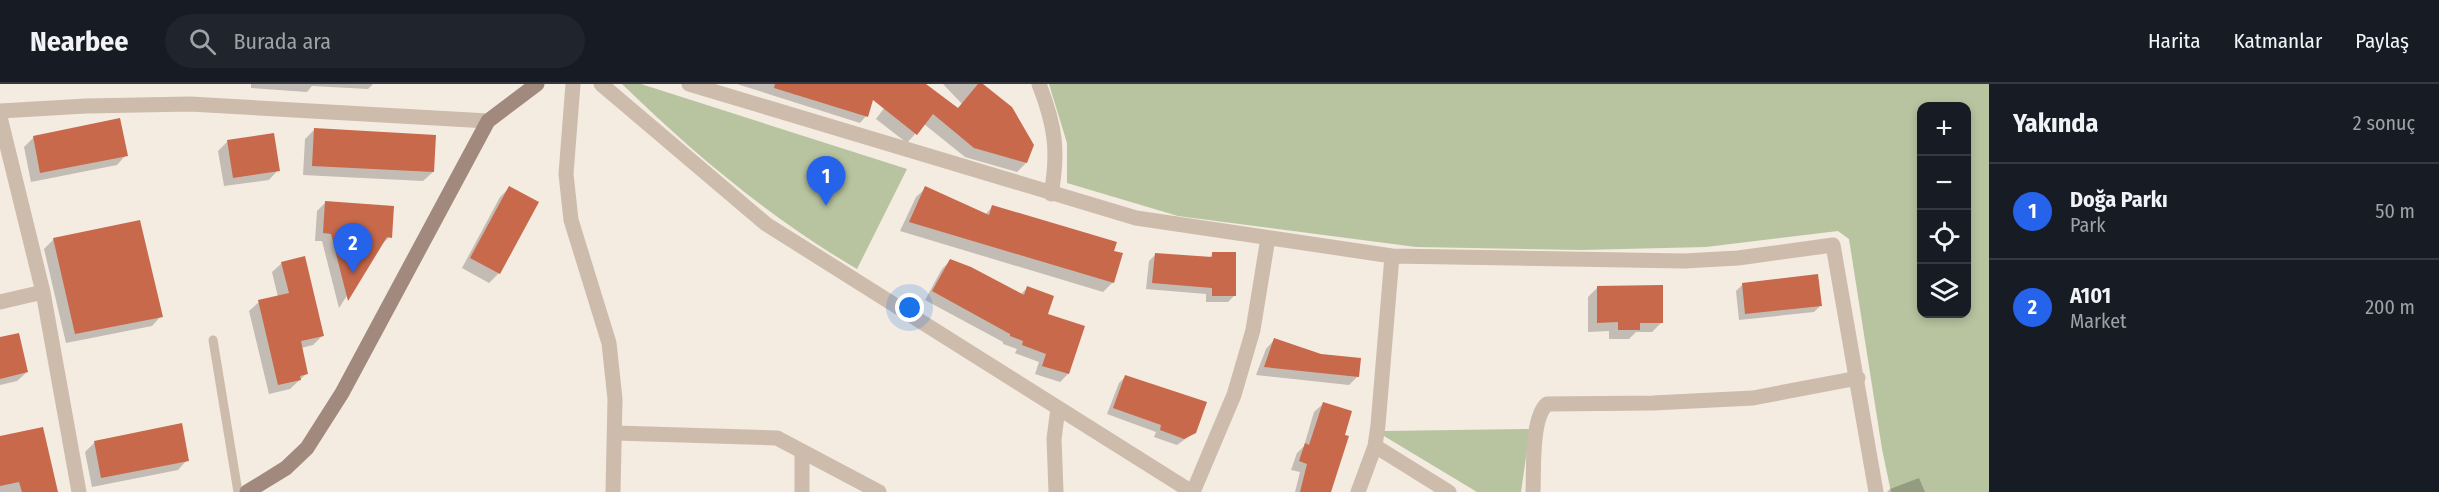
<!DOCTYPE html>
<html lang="tr">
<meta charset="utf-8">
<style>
:root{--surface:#171b24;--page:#20242c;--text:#f1f3f6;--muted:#9ea1a6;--line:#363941;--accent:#2563eb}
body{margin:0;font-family:"Fira Sans Condensed",sans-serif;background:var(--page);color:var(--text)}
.controls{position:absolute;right:18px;top:18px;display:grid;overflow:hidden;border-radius:12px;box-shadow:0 3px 9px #0003}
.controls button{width:54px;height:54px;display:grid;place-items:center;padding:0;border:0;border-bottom:2px solid var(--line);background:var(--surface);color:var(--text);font:30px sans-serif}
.you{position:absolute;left:910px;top:224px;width:21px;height:21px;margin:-15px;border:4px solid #fff;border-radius:50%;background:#1a73e8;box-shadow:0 0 0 9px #1a73e833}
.badge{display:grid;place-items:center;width:39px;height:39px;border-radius:50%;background:var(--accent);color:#fff;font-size:20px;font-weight:700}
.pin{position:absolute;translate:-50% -50px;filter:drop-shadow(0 2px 3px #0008)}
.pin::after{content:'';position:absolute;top:32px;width:21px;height:18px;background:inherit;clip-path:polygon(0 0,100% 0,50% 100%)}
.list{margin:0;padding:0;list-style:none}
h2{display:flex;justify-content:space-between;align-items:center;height:78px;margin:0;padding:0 24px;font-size:26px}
h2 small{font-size:20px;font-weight:400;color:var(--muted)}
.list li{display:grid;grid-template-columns:39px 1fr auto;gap:18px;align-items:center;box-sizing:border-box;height:96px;padding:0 24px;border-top:2px solid var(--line)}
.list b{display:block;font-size:22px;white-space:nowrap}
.list p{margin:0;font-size:20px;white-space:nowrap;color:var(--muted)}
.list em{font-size:20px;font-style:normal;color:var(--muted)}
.icon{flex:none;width:33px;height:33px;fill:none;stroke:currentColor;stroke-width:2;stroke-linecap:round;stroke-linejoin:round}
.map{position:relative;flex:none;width:1989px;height:408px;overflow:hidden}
header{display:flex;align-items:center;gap:36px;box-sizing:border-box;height:84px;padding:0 30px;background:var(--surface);border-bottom:2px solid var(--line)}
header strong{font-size:28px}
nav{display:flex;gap:33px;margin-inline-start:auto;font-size:21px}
.search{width:420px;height:54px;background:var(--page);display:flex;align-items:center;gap:15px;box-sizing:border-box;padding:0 21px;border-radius:33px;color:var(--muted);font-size:22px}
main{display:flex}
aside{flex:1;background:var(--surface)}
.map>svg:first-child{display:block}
.green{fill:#b8c4a0;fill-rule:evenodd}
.shadow{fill:#0003}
.building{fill:#c8694b}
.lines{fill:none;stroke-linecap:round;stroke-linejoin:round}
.lane{stroke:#cdbbac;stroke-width:9}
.street{stroke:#cdbbac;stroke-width:15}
.secondary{stroke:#a18a7d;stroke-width:15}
</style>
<header>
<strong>Nearbee</strong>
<div class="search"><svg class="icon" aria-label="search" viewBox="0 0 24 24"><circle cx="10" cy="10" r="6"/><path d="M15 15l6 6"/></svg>Burada ara</div>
<nav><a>Harita</a><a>Katmanlar</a><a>Paylaş</a></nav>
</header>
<main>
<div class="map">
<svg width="1989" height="408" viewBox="0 0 1989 408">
<rect width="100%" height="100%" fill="#f4ebe1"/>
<!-- green -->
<path class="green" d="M622,0H641L907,85L857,185C770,134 694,70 622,0Z
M1049,0H1989V408H1891L1882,365L1849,155L1838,147L1706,163L1581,166L1416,163L1178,132L1067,99V59ZM1922,22H1966V230H1922Z
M1530,345L1521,408H1477L1384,352V347Z"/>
<!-- shadow -->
<path class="shadow" d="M251,0H373L368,5L312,2L307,8L251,4Z
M737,0H876L866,32L860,39Z
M902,0H924L984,43L943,0H981L1026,79L1017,88L965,73L924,40L907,59L876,35Z
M314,46L433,88L423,97L303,91L305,55Z
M34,53L126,71L117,81L31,98L24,63Z
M228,57L278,86L269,96L224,102L218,67Z
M509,104L499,189L489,199L462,184L500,113Z
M926,104L985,131L992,123L1113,168V198L1103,208L900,147L916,113Z
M325,119L390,153L380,161L339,224L322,157H315L317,127Z
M54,155L161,232L152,242L66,259L44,165Z
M1156,170L1208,175L1213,170L1235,211L1228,218H1206V210L1146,205L1149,177Z
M950,177L1020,211L1027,204L1046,231L1068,290L1060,298L1035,290L1039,278L1015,269L1017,265L1003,260V258L925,216L942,185Z
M282,179L323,251L313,261L301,264L307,289L290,305L269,310L249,227L259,218L278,213L272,188Z
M1743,200L1820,222L1814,228L1739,236L1736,207Z
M1597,204L1662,238L1652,248H1636L1629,255H1609V247L1588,248V213Z
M0,255L27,288L17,297L0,301Z
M1275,255L1358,292L1349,301L1256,291L1266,265Z
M1125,293L1195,348L1177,361L1154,353L1156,348L1107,330L1119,299Z
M1323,320L1329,408H1295L1300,388L1291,386L1297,369L1304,362L1314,328Z
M0,354L56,408H0Z
M95,358L187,376L178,386L92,403L85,368Z
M1919,394L1925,408H1887L1890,405Z"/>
<!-- building -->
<path class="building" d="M775,0H926L958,24L978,0H983L1012,23L1034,61L1027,79L974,64L933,30L917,51L873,16L868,33L774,4Z
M120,34L128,72L40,89L33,52Z
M314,44L436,51L434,88L312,82Z
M274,49L280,87L233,94L227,56Z
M509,102L539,118L500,190L470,174Z
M925,102L989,131L992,121L1117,158L1114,167L1123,169L1114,199L909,138Z
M325,117L394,122L392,154L387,153L348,217L331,150L323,149Z
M140,136L163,233L75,250L53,154Z
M1212,168H1236V212H1212V204L1152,199L1155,169L1212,173Z
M305,172L324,252L301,257L308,290L300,292L301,296L278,301L258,216L289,209L281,178Z
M950,175L971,183L1024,211L1027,202L1054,212L1048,230L1085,242L1069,290L1042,282L1046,270L1022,261L1023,257L1010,252V250L932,207Z
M1818,190L1822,222L1745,230L1742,199Z
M1663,201V239H1640V246H1618V238L1597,239V202Z
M19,249L28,288L0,295V253Z
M1274,254L1321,270L1361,274L1359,293L1264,283Z
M1125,291L1207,318L1196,349L1184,355L1160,346L1161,341L1113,324Z
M1323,318L1352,327L1345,351L1349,352L1331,408H1300L1307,380L1299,377L1305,359L1309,361Z
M182,339L189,377L101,394L94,357Z
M43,343L58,408H22L19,398L0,402V352Z"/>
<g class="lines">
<!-- lane -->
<path class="lane" d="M213,256L238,408"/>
<!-- street -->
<path class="street" d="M573,0L566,90L571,136L609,259L615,315L613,408
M601,0L766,140L1192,408
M689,0L1136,134L1392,172L1684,177L1738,174L1833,161L1876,408
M1039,0C1055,41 1059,67 1051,110
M0,27L86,22L190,20L488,37
M0,33L43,208L79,408
M0,218L43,208
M615,349L777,354L879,408
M1375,362L1449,408
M802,408V368
M1056,408L1054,355L1058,324
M1193,408L1234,311L1253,246L1268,154
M1358,408L1375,362L1378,341L1392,172
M1533,408C1534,386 1531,334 1547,320L1653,319L1753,314L1858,294"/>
<!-- secondary -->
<path class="secondary" d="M247,408L286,384L307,364L342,309L488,37L537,0"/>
</g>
</svg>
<div class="controls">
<button>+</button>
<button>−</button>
<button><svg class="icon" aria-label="locate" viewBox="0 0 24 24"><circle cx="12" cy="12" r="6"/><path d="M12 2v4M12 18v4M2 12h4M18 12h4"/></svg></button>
<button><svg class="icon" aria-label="layers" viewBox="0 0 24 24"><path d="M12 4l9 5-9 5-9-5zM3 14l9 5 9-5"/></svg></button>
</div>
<div class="you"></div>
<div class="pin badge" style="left:826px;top:122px">1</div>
<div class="pin badge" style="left:353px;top:189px">2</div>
</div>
<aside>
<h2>Yakında<small>2 sonuç</small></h2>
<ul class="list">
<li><span class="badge">1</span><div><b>Doğa Parkı</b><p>Park</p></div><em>50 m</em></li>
<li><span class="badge">2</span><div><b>A101</b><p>Market</p></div><em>200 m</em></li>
</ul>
</aside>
</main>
